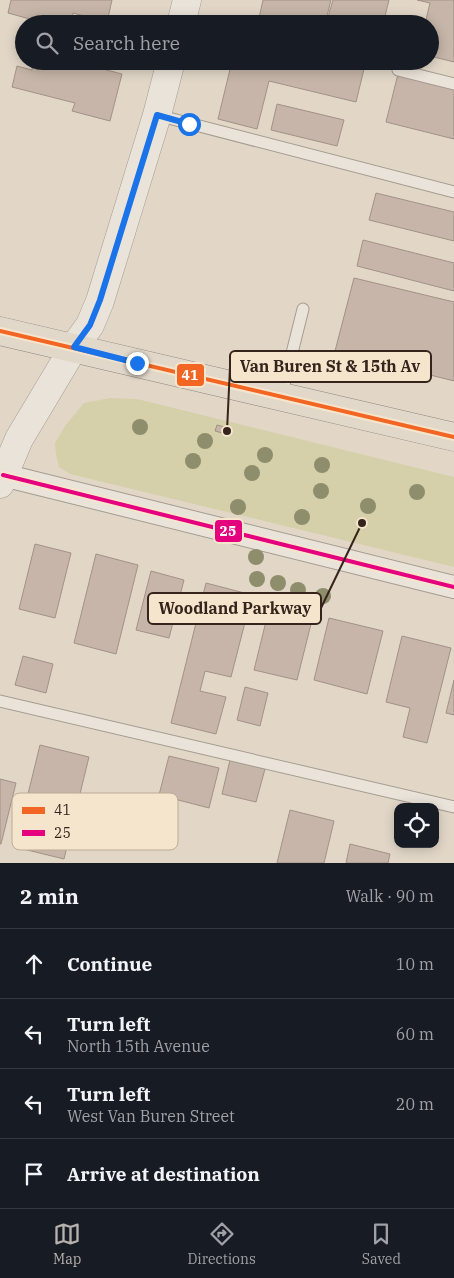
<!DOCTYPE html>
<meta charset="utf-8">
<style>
:root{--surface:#171b24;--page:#20242c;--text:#f1f3f6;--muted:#9ea1a6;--line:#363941;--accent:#b7b2ae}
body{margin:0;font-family:"IBM Plex Serif",serif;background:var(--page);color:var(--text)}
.controls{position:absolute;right:15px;bottom:15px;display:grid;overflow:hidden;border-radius:10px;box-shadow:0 2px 12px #0003}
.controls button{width:45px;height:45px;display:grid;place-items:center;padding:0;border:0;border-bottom:1px solid var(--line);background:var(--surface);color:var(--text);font:25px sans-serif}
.stop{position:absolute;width:15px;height:15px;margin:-11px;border:4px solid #1a73e8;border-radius:50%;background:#fff}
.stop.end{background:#1a73e8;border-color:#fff;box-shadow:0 1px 5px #0008}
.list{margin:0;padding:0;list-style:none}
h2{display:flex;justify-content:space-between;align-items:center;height:65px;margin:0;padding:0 20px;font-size:21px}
h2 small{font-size:16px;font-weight:400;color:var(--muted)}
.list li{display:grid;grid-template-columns:32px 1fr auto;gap:15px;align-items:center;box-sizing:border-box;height:70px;padding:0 20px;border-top:1px solid var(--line)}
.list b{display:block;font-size:19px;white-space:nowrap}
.list p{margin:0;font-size:16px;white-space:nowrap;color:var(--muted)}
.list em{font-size:16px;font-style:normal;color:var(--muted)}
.icon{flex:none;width:28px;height:28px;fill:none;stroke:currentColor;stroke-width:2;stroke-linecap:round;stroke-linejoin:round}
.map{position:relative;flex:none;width:454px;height:863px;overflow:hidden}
.search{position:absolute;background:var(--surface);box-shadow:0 2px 12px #0003;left:15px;right:15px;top:15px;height:55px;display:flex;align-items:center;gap:12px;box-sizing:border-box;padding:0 18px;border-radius:28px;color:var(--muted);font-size:19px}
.sheet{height:345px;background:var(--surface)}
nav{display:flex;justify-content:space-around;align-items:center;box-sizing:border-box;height:70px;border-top:1px solid var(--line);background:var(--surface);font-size:14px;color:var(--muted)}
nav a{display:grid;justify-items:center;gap:2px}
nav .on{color:var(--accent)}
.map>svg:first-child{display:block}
.green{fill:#d5d0a9}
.building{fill:#c6b5a8;stroke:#a19287}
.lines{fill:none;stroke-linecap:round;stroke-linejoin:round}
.service-casing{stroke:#a69c91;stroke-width:13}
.minor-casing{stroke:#a69c91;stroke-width:24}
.tertiary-casing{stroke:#a69c91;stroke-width:29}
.primary-casing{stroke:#8c8278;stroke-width:29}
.service{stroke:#eae3d9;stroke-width:11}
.minor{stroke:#eae3d9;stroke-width:22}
.tertiary{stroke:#eae3d9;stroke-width:28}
.primary{stroke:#e2d8ca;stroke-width:28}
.bus-1-casing{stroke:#f5e5cc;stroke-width:8}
.bus-2-casing{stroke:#f5e5cc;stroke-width:8}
.bus-1{stroke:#f26522;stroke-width:4}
.bus-2{stroke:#e5007d;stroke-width:4}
.tree{fill:#8e8d6c}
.route{stroke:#1a73e8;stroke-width:6}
.key{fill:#f5e5cc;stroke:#bbab97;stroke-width:1}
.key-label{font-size:14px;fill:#34241b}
.leader{fill:none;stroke:#34241b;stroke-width:2}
.callout-dot{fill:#34241b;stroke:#f5e5cc;stroke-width:2}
.callout{fill:#f5e5cc;stroke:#34241b;stroke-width:2}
.callout-label{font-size:16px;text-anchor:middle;font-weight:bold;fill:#34241b}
.line-badge{stroke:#f5e5cc;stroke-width:2}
.badge-label{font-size:14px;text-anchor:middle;font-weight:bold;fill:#fff}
</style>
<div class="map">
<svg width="454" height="863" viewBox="0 0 454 863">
<rect width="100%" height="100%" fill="#e2d7c7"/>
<!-- green -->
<path class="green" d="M110,398L137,399L454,477V567L70,474L59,467L56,455L55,443L65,426L84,403Z"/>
<!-- building -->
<path class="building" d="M11,0H112L107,22L73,13L70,24H48L8,13Z
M263,0H331L325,24H281L259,18Z
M333,0H389L383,24H326Z
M417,0H454V62L430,56V24H425L430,3Z
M34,61H72L122,74L110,121L72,111L75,103L12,87L17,66L32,70Z
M232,61H366L356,102L269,81L257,129L218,119Z
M398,74L454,88V139L386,122Z
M277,104L344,120L337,146L271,130Z
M376,193L454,212V241L369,220Z
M363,240L454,263V291L357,266Z
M354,278L454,302V381L335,351Z
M217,425L232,429L230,435L215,431Z
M35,544L71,553L55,618L19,609Z
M96,554L138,565L116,654L74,643Z
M151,571L184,580L169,638L136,630Z
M206,583L252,595L231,677L205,671L200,691L226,697L216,734L171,723Z
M271,601L314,612L297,680L254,670Z
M329,618L383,631L367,694L314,680Z
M402,636L451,648L427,743L403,737L410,708L386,702Z
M23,656L53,664L46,693L15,685Z
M454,680V715L446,713Z
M245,687L268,693L260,726L237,720Z
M40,745L89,757L64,859L15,847Z
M169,756L219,768L209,808L159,795Z
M230,760L265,769L256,802L222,794Z
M0,779L16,783L1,844H0Z
M290,810L334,821L324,863H277Z
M350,844L390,854L388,863H346Z"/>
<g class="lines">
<defs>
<path id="service" d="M398,70L454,84
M157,115L454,192
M281,397L303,309
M0,701L454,807"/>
<path id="minor" d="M3,475L454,587"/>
<path id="tertiary" d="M181,24L187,0
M0,484L19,439L74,347L90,325L100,301L157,115L171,61"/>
<path id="primary" d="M0,331L454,437"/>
</defs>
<!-- service casing -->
<use href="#service" class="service-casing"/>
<!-- minor casing -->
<use href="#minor" class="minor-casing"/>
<!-- tertiary casing -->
<use href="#tertiary" class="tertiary-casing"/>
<!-- primary casing -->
<use href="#primary" class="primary-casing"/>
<!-- service -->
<use href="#service" class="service"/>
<!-- minor -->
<use href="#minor" class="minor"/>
<!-- tertiary -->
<use href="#tertiary" class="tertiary"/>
<!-- primary -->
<use href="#primary" class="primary"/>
<defs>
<path id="bus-1" d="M0,331L454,437"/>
<path id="bus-2" d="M3,475L454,587"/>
</defs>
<!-- bus-1 casing -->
<use href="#bus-1" class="bus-1-casing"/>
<!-- bus-2 casing -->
<use href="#bus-2" class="bus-2-casing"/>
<!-- bus-1 -->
<use href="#bus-1" class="bus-1"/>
<!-- bus-2 -->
<use href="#bus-2" class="bus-2"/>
</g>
<!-- trees -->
<g class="tree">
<circle cx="140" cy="427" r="8"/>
<circle cx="205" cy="441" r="8"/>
<circle cx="265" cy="455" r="8"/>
<circle cx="193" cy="461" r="8"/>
<circle cx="322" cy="465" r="8"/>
<circle cx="252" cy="473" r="8"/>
<circle cx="321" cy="491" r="8"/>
<circle cx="417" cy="492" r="8"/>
<circle cx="368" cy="506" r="8"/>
<circle cx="238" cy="507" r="8"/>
<circle cx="302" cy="517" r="8"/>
<circle cx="256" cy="557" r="8"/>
<circle cx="257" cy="579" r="8"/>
<circle cx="278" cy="583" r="8"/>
<circle cx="298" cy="590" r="8"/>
<circle cx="323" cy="596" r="8"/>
</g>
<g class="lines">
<!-- route -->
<path class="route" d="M137,363L74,347L90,325L100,300L157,115L189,124"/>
</g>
<!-- legend -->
<rect x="12" y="793" width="166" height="57" rx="8" class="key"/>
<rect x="22" y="807" width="23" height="7" fill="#f26522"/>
<rect x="22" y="830" width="23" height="6" fill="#e5007d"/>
<g class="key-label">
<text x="54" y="815">41</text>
<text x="54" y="838">25</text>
</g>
<!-- callouts -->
<path class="leader" d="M227 431L230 367M362 523L321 608"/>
<g class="callout-dot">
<circle cx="227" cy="431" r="5"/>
<circle cx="362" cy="523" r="5"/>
</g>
<g class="callout">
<rect x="230" y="351" width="201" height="31" rx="5"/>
<rect x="148" y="593" width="173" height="31" rx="5"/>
</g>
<g class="callout-label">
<text x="330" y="372">Van Buren St &amp; 15th Av</text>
<text x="235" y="614">Woodland Parkway</text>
</g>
<g class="line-badge">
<rect x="176" y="363" width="29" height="24" rx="5" fill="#f26522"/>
<rect x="214" y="519" width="29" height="24" rx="5" fill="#e5007d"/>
</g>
<g class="badge-label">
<text x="190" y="380">41</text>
<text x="228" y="536">25</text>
</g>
</svg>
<div class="controls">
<button><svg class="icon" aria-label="locate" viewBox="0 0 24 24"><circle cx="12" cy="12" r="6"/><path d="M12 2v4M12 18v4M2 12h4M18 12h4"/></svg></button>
</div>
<div class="stop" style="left:189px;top:124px"></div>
<div class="stop end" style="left:137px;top:363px"></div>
<div class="search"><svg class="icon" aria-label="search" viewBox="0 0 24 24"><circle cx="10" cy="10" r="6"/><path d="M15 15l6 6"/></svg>Search here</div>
</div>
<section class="sheet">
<h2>2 min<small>Walk · 90 m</small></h2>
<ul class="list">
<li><svg class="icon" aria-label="ahead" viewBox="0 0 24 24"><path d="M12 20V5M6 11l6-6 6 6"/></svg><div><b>Continue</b></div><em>10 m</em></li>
<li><svg class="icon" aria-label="left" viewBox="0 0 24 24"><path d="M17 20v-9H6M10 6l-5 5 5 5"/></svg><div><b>Turn left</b><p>North 15th Avenue</p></div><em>60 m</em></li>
<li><svg class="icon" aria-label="left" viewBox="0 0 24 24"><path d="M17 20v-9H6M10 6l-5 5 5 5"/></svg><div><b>Turn left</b><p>West Van Buren Street</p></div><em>20 m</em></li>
<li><svg class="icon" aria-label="arrive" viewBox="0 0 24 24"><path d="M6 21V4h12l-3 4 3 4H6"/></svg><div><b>Arrive at destination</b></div></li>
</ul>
</section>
<nav>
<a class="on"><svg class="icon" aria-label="map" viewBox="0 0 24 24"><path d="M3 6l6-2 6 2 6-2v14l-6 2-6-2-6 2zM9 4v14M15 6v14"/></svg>Map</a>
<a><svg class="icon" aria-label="directions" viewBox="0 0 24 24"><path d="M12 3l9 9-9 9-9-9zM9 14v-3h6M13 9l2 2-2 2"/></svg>Directions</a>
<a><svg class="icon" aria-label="saved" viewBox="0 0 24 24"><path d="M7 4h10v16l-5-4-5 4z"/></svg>Saved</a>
</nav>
